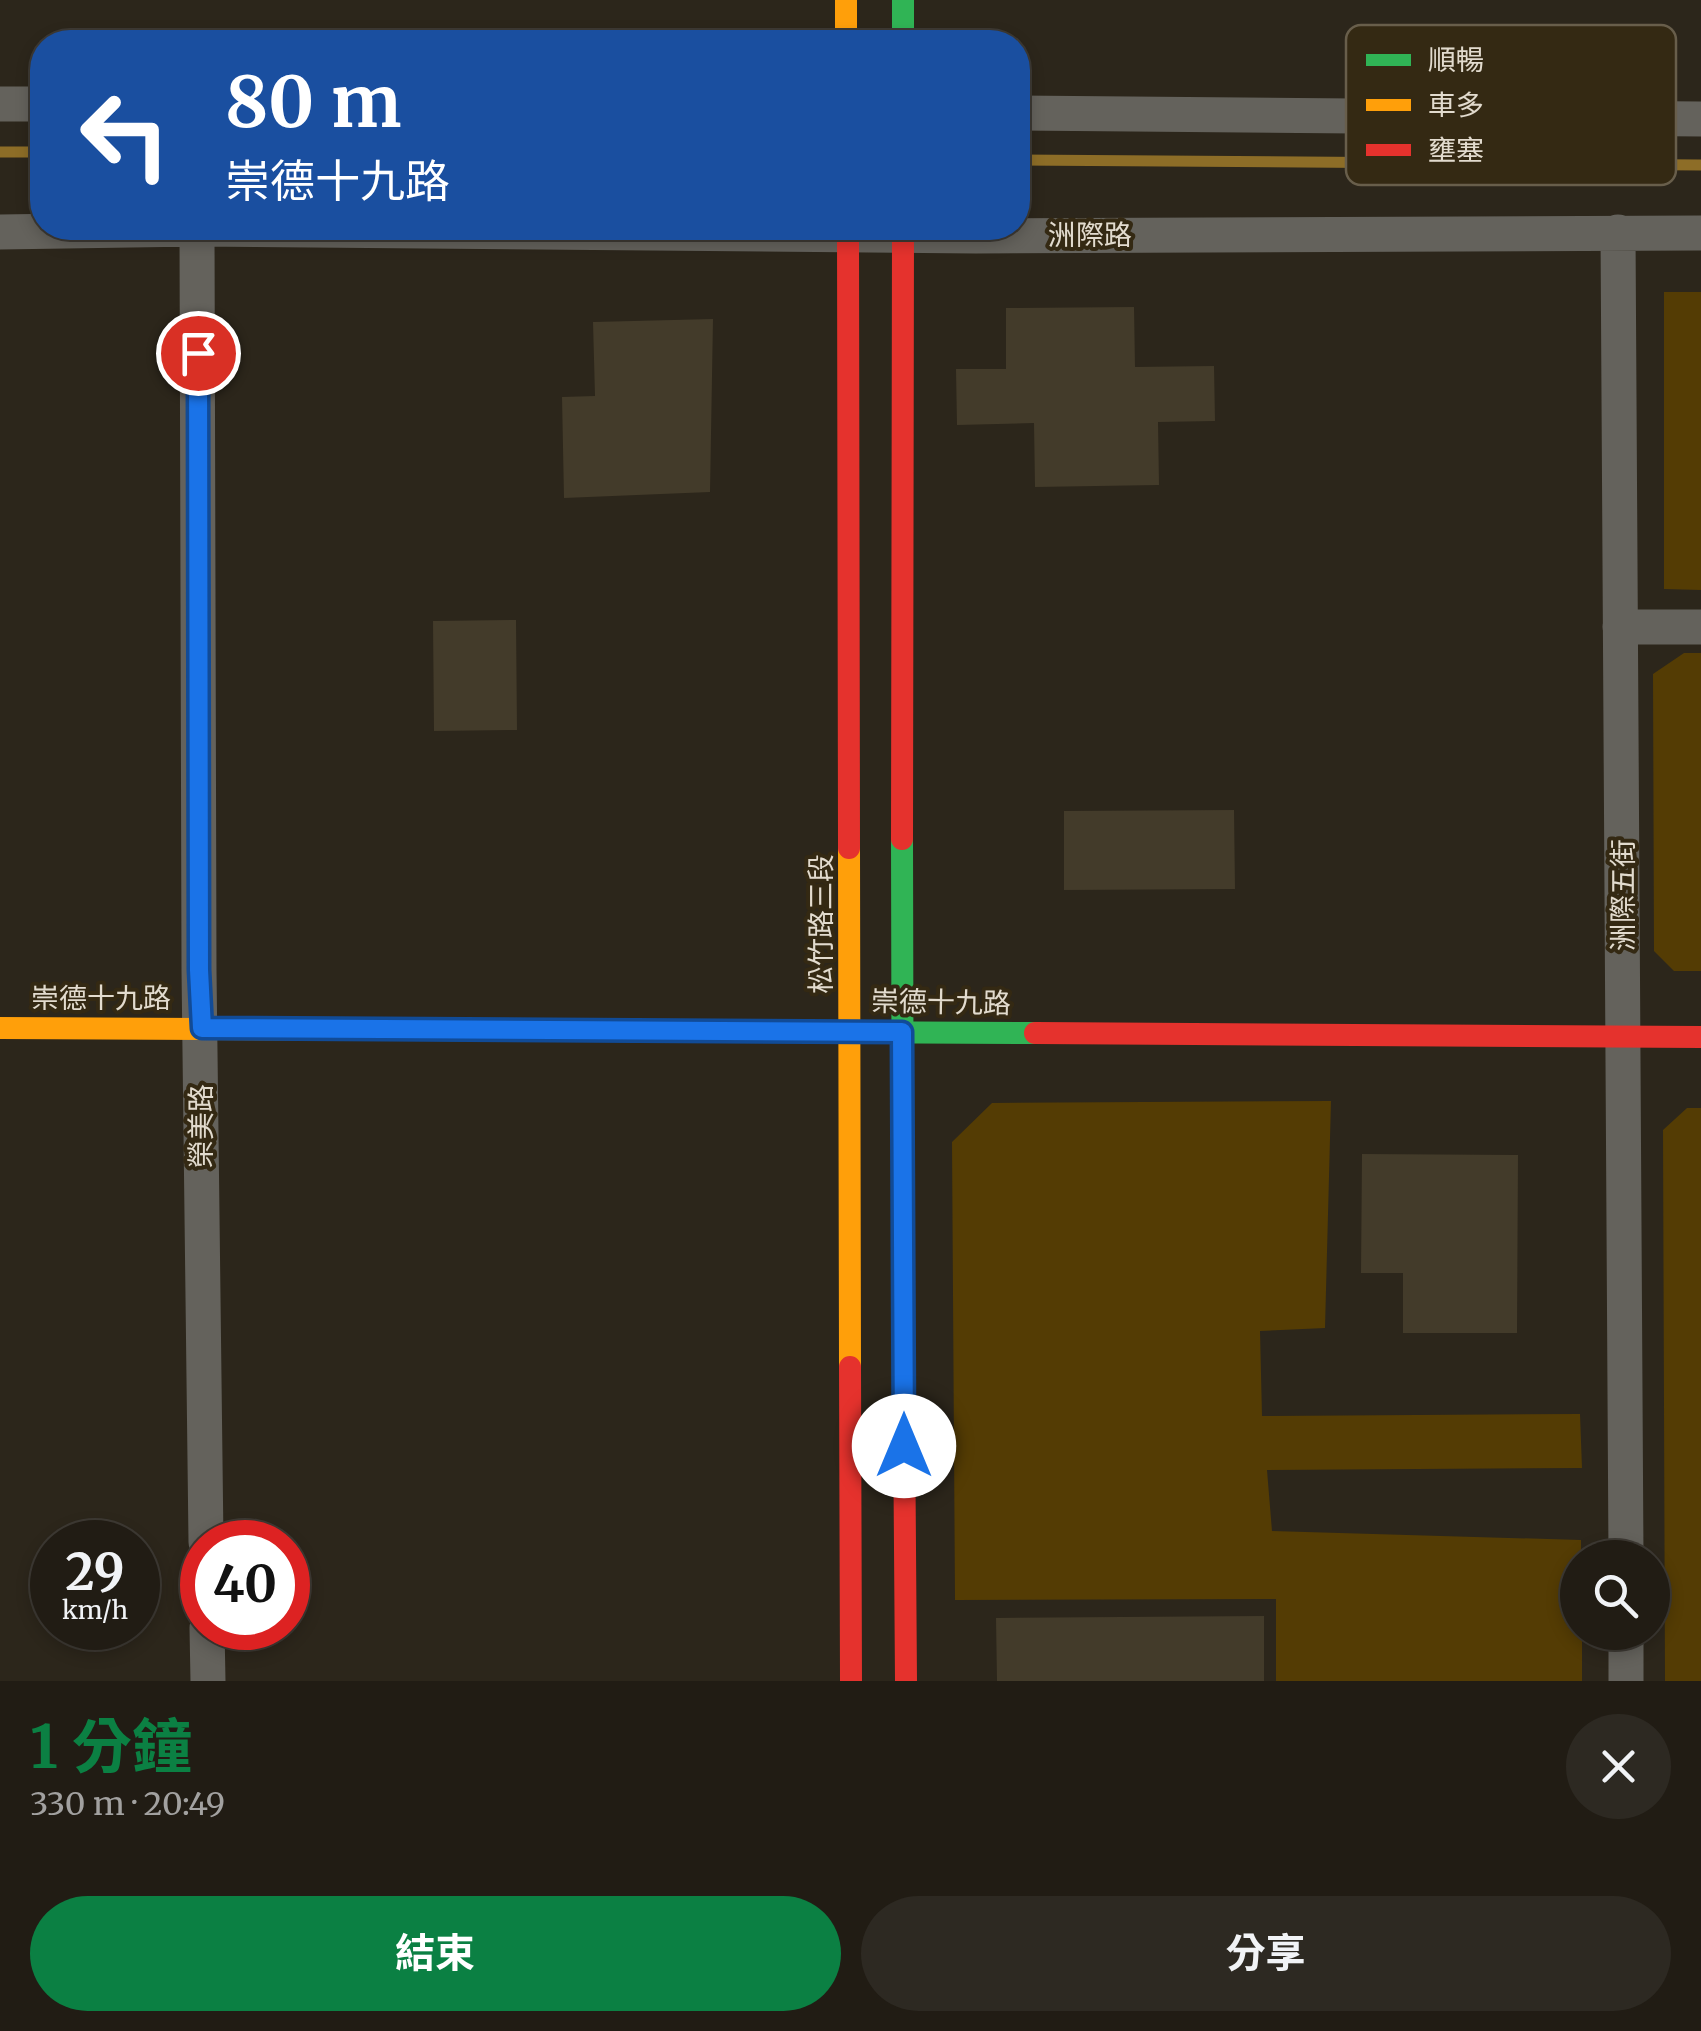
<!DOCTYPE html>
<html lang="zh-TW">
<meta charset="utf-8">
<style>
:root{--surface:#211c14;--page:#2d2922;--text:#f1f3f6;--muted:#a2a1a0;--line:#3e3a34;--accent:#0b8043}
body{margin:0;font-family:Merriweather,"Noto Sans TC",serif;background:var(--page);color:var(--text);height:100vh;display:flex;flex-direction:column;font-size:38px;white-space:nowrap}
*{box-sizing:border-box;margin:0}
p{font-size:32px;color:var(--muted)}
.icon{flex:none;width:55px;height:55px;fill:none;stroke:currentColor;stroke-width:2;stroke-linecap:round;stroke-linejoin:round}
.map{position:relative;height:1681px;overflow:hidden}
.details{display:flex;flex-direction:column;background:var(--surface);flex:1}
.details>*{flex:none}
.hud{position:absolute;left:30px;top:30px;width:1000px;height:210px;border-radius:40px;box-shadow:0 5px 15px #0003,0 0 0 2px var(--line);background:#1a4fa0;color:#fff;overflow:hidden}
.controls{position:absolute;left:1560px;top:1540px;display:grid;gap:20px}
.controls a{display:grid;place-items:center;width:110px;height:110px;border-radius:50%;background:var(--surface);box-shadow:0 5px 15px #0003,0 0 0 2px var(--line);font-size:50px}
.speed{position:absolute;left:30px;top:1520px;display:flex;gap:20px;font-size:50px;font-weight:700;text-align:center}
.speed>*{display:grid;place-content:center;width:130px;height:130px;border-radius:50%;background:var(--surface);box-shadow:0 5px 15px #0003,0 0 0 2px var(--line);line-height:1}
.speed small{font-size:25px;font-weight:400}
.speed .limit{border:15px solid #d22;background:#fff;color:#111}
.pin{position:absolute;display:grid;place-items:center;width:85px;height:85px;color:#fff;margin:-42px;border:5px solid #fff;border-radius:50%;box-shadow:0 2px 10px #0007}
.me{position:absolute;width:110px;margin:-55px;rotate:0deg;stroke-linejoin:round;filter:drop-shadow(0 0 8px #0008)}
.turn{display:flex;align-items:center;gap:35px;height:210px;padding:0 30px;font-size:45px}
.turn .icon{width:130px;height:130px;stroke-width:2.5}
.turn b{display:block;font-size:70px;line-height:85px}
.round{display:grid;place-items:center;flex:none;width:105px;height:105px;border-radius:52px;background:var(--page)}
.summary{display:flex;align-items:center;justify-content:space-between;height:170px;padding:0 30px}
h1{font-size:60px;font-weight:700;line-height:75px;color:var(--accent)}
.cta{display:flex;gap:20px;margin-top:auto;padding:20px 30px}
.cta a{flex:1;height:115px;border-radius:60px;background:var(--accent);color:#fff;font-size:40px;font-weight:700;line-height:115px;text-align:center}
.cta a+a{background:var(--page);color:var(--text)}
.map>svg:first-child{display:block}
.green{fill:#543c04}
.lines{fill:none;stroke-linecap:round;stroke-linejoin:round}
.stream{stroke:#8d6d27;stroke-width:11}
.building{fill:#433b2a}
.street{stroke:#64625c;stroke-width:35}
.fast{stroke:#30b455;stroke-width:22}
.slow{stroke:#ff9f0a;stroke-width:22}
.jam{stroke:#e5322d;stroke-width:22}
.route-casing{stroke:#114b97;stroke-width:25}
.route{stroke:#1a73e8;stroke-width:18}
.labels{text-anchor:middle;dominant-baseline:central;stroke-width:8;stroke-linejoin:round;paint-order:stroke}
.street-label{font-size:28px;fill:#e2dbce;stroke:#342913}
.key{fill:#342913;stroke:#685e4b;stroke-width:2.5}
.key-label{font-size:28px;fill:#e2dbce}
</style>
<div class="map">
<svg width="1701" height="1681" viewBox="0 0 1701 1681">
<rect width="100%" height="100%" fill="#2c261b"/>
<path class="green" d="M1664,292H1701V590L1664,589Z
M1684,653H1701V971H1674L1654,951L1653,674Z
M1331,1101L1325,1328L1260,1331L1262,1416L1580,1414L1582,1468L1267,1470L1272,1531L1581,1540V1557L1578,1558V1632L1582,1633V1681H1276V1599L955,1600L952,1142L992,1103Z
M1687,1108H1701V1681H1665L1663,1130Z"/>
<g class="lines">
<path class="stream" d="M0,152H42
M1018,160L1701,165"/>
</g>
<path class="building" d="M1134,307L1135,367L1214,366L1215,421L1158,422L1159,485L1035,487L1034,423L957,425L956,369H1006V308Z
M713,319L710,492L564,498L562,397L595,396L593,322Z
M516,620L517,730L434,731L433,621Z
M1234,810L1235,889L1064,890V811Z
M1362,1154L1518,1155L1517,1333H1403V1273H1361Z
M1264,1616V1681H997L996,1618Z"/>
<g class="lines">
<path class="street" d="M0,104H42
M1018,113L1701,119
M197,229L199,970L206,1542
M0,232L197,229L976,236L1701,233
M1618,232L1626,1558
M1620,627H1701
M207,1628L208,1681
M1626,1632V1681"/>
<path class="fast" d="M903,0V42
M902,839L903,1281
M432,1030L1035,1033"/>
<path class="slow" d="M846,0V42
M849,848L850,1367
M0,1028L432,1030"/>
<path class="jam" d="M848,228L849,848
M902,839L903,228
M1035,1033L1701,1037
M903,1281L906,1681
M850,1367L851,1681"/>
</g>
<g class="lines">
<defs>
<path id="route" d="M198,353L199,970L202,1028L902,1032L904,1446"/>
</defs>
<use href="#route" class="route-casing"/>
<use href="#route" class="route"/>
</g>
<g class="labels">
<g class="street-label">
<text x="1090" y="235">洲際路</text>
<text transform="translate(1623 895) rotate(-90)">洲際五街</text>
<text transform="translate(821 924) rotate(-90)">松竹路三段</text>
<text x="101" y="998">崇德十九路</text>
<text transform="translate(941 1002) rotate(1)">崇德十九路</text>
<text transform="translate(201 1126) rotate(-90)">榮美路</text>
</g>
</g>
<rect x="1346" y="25" width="330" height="160" rx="15" class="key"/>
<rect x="1366" y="54" width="45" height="12" fill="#30b455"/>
<rect x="1366" y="99" width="45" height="12" fill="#ff9f0a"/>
<rect x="1366" y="144" width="45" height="12" fill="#e5322d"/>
<g class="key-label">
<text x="1428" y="70">順暢</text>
<text x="1428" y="115">車多</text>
<text x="1428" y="160">壅塞</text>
</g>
</svg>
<div class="controls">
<a><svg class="icon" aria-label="search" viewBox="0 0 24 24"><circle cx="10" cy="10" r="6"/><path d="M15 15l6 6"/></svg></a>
</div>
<div class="speed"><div>29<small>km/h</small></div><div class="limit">40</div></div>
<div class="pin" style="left:198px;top:353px;background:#d93025"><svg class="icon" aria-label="arrive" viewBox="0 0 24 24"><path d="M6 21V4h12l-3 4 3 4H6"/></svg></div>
<svg class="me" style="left:904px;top:1446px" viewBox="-20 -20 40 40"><circle r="19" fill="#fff"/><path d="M0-13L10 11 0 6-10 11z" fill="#1a73e8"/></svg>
<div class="hud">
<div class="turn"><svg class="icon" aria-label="left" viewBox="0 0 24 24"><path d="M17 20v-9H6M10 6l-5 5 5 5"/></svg><div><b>80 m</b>崇德十九路</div></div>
</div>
</div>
<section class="details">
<div class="summary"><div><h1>1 分鐘</h1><p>330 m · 20:49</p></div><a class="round"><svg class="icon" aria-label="close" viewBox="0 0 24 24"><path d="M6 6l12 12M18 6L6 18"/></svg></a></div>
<div class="cta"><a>結束</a><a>分享</a></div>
</section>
